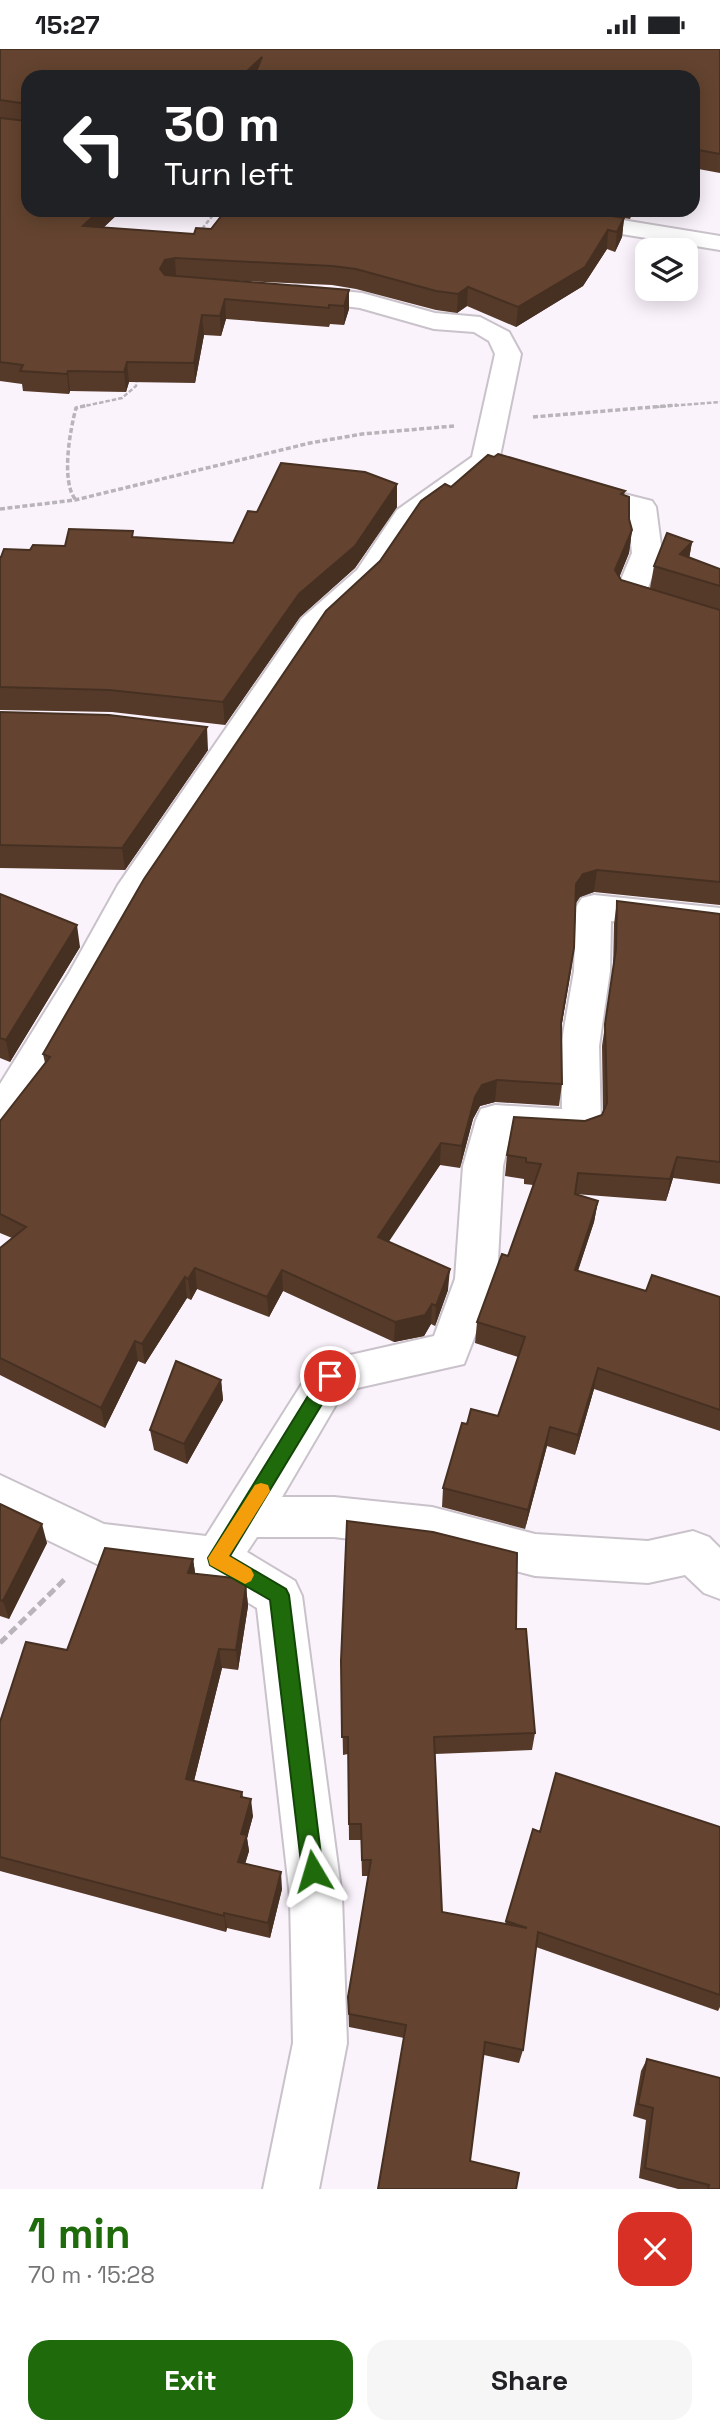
<!DOCTYPE html>
<meta charset="utf-8">
<style>
:root{--surface:#fff;--page:#f6f6f6;--text:#202124;--muted:#757577;--accent:#1f6b0c}
body{margin:0;font-family:"Space Grotesk",sans-serif;background:var(--page);color:var(--text);height:100vh;display:flex;flex-direction:column;font-size:26px;white-space:nowrap}
*{box-sizing:border-box;margin:0}
p{font-size:23px;color:var(--muted)}
.icon{flex:none;width:38px;height:38px;fill:none;stroke:currentColor;stroke-width:2;stroke-linecap:round;stroke-linejoin:round}
.map{position:relative;height:2140px;overflow:hidden}
.side{display:flex;flex-direction:column;background:var(--surface);flex:1}
.side>*{flex:none}
.banner{position:absolute;left:21px;top:21px;width:679px;height:147px;border-radius:21px;box-shadow:0 4px 18px #0003;background:#202124;color:#fff;overflow:hidden}
.controls{position:absolute;left:635px;top:189px;display:grid;gap:14px}
.controls a{display:grid;place-items:center;width:63px;height:63px;border-radius:14px;background:var(--surface);box-shadow:0 4px 18px #0003;font-size:35px}
.pin{position:absolute;display:grid;place-items:center;width:60px;height:60px;color:#fff;margin:-30px;border:4px solid #fff;border-radius:50%;box-shadow:0 2px 7px #0007}
.me{position:absolute;width:77px;margin:-38px;rotate:353deg;stroke-linejoin:round;filter:drop-shadow(0 0 5px #0008)}
.turn{display:flex;align-items:center;gap:24px;height:147px;padding:0 28px;font-size:32px}
.turn .icon{width:91px;height:91px;stroke-width:2.5}
.turn b{display:block;font-size:49px;line-height:60px}
.round{display:grid;place-items:center;flex:none;width:74px;height:74px;border-radius:21px;background:var(--page)}
.overview{display:flex;align-items:center;justify-content:space-between;height:119px;padding:0 28px}
h1{font-size:42px;font-weight:700;line-height:52px;color:var(--accent)}
.action{display:flex;gap:14px;margin-top:auto;padding:14px 28px}
.action a{flex:1;height:80px;border-radius:21px;background:var(--accent);color:#fff;font-size:28px;font-weight:700;line-height:80px;text-align:center}
.action a+a{background:var(--page);color:var(--text)}
.status{display:flex;justify-content:space-between;align-items:center;height:49px;padding:0 35px;background:var(--surface);direction:ltr}
.status svg{height:19px;fill:currentColor}
.map>svg:first-child{display:block}
.lines{fill:none;stroke-linecap:round;stroke-linejoin:round}
.minor-casing{stroke:#c9c2ca;stroke-width:4}
.path-far2{stroke:#b9b3ba;stroke-width:2.5;stroke-dasharray:4.5 2;stroke-linecap:butt}
.path-far1{stroke:#b9b3ba;stroke-width:3.5;stroke-dasharray:5 2.5;stroke-linecap:butt}
.path{stroke:#b9b3ba;stroke-width:5;stroke-dasharray:9 4.5;stroke-linecap:butt}
.minor{fill:#fff;fill-rule:evenodd}
.wall{fill:#563a29}
.shaded-wall{fill:#463022}
.building{fill:#644430;stroke:#463022;stroke-width:2}
.route{fill:#1f6b0c;stroke:#144608;stroke-width:2}
.slow{fill:#f59e0b}
</style>
<div class="status"><b>15:27</b><svg viewBox="0 0 49 12"><path d="M0 12V9h3v3zM5 12V6h3v6zM10 12V3h3v9zM15 12V0h3v12zM26 1h20v11H26zM47 4h2v5h-2z"/></svg></div>
<div class="map">
<svg width="720" height="2140" viewBox="0 0 720 2140">
<rect width="100%" height="100%" fill="#fbf3fc"/>
<g class="lines">
<defs>
<path id="minor" d="M505,161H561L720,187V201L517,168L509,166Z
M296,237L362,244L435,264L480,268L509,283L521,305L499,412L495,418L418,473L378,533L324,583L144,851L95,941L14,1079L0,1083V1035L69,924L118,836L302,569L357,521L397,461L472,408L495,305L489,292L474,283L434,280L360,259L287,250L283,245L287,240Z
M577,433L652,452L656,458L662,504L647,541L720,564V583L619,551L615,545L632,504L628,463L567,447L563,441L567,435Z
M594,846L720,859V885L611,872L610,922L599,997L601,1076L596,1087L582,1091L510,1087L503,1117L497,1230L464,1315L344,1342L282,1448H334L432,1458L535,1485L648,1492L693,1482L709,1488L720,1499V1550L704,1544L685,1526L648,1534L535,1527L432,1500L334,1488H257L247,1503L295,1532L302,1547L342,1848L347,1994L319,2140H263L293,1994L290,1848L257,1559L209,1529L99,1516L0,1468V1426L104,1475L206,1487L315,1314L434,1287L455,1230L463,1117L476,1071L481,1060L495,1056L562,1060L561,997L574,922L576,858L582,849Z"/>
</defs>
<use href="#minor" class="minor-casing"/>
<path class="path-far2" d="M198,185L217,161
M80,358L122,349L136,337L137,327
M655,358L720,353"/>
<path class="path-far1" d="M533,368L677,356
M75,450C61,431 70,381 76,359L88,356
M0,460L75,451L310,394L362,385L454,377"/>
<path class="path" d="M0,1594L67,1528"/>
<use href="#minor" class="minor"/>
</g>
<path class="wall" d="M0,0H720V124L693,119V28H28V161H122L103,179L194,185L211,180L624,169L622,188L615,203L607,200L583,237L516,278L467,257L457,264L436,261L356,240L332,236L223,231L349,241V260L344,276L330,275L329,278L226,270L221,287L204,286L195,334L129,333L126,343L70,342L69,345L23,342L22,335L0,332Z
M577,161H634L630,170Z
M397,435V458L355,519L300,568L225,676L112,663L0,661V508L30,501L133,488L233,494L257,463Z
M451,438L625,442L624,446L632,481L629,504L619,528L621,531L650,539L654,517L692,493L689,509L720,520V856L594,843L580,848L576,854L574,899L561,980L562,1035L559,1057L495,1053L480,1057L473,1070L460,1119L440,1116L388,1192L448,1241L435,1277L431,1275L424,1287L394,1293L283,1242L269,1268L197,1240L191,1251L187,1249L145,1315L138,1312L105,1379L0,1326V1199L12,1189L0,1184V1072L45,1014L43,1005L380,512Z
M0,663L208,701L125,821L0,819Z
M0,845L80,898L10,1013L0,1009Z
M617,852L720,865V1135L673,1129L666,1152L575,1145L598,1152L594,1173L578,1222L646,1242L720,1248V1382L594,1340L575,1406L547,1397L525,1480L442,1458L443,1439L467,1375L498,1367L518,1308L475,1294L477,1273L508,1207L533,1136L524,1135V1130L505,1127L507,1106L585,1072L602,1066L603,1063L602,997L613,922L614,875Z
M221,1331L223,1351L187,1415L154,1401L150,1381Z
M0,1455L47,1494L9,1570L0,1567Z
M193,1510L195,1524L246,1537L248,1557L238,1621L222,1619L194,1732L242,1743L243,1748L253,1767L247,1789L249,1802L245,1814L282,1840L270,1889L227,1879L226,1883L0,1822V1673L67,1601Z
M516,1580L535,1684L532,1701L435,1705L442,1863L505,1875L533,1780L540,1783L720,1778V1958L718,1962L536,1898L523,2001L519,2014L484,2006L378,2140L404,1989L349,1978L348,1948L368,1827H362L361,1791H349L348,1705L343,1706L341,1612Z
M647,2010L720,2140H678L639,2129L646,2071L633,2067L641,2022Z"/>
<path class="shaded-wall" d="M262,8L260,28H241Z
M100,161H122L85,196L83,177Z
M624,169L622,188L615,203L617,183Z
M608,181L607,200L583,237L516,278L518,258Z
M175,209L176,228L166,230L160,220L165,211Z
M468,238L467,257L457,264L458,245Z
M349,241V260L344,276V257Z
M225,250L226,270L221,287L220,267Z
M202,266L204,286L195,334L194,314Z
M127,313L129,333L126,343L124,323Z
M68,322L70,342L69,345L67,325Z
M397,435V458L355,519L300,568L225,676L223,653L299,545Z
M632,481L629,504L613,544L615,521Z
M692,493L688,516L680,505Z
M207,678L208,701L125,821L122,799Z
M597,821L594,843L580,848L573,858L576,835L583,825Z
M77,876L80,898L10,1013L6,991Z
M574,899L571,922L558,997L561,974Z
M497,1031L495,1053L480,1057L473,1070L460,1119L462,1097L475,1048L482,1036Z
M441,1094L440,1116L378,1209V1188Z
M677,1108L673,1129L666,1152L670,1130Z
M598,1152L594,1173L571,1242L575,1221Z
M195,1219L197,1240L191,1251L188,1230Z
M450,1220L448,1241L435,1277L436,1257Z
M282,1221L283,1242L269,1268L267,1248Z
M185,1228L187,1249L145,1315L142,1295Z
M432,1255L431,1275L424,1287L394,1293L395,1273Z
M135,1292L138,1312L105,1379L101,1359Z
M598,1319L594,1340L575,1406L578,1386Z
M221,1331L223,1351L187,1415L184,1395Z
M550,1378L547,1397L525,1480L528,1461Z
M42,1475L47,1494L9,1570L3,1552Z
M193,1510L196,1530L188,1524Z
M246,1537L248,1557L238,1621L236,1601Z
M219,1600L222,1619L190,1748L186,1730Z
M251,1750L253,1767L247,1789L249,1802L241,1829L238,1813L241,1785Z
M281,1823L282,1840L270,1889L268,1874Z
M224,1864L227,1879L226,1883L224,1867Z"/>
<path class="building" d="M0,0H720V105L693,100V28H254L262,8L241,28H28V161H100L83,177L194,185L196,179L211,180L226,161H576L624,169L617,183L608,181L585,218L518,258L468,238L458,245L436,242L356,220L332,217L175,209L165,211L160,220L165,226L349,241L344,257L329,256V259L225,250L220,267L202,266L194,314L127,313L124,323L68,322L67,325L20,322L23,316L0,313V69L27,72L28,55L0,51Z
M498,405L625,442L621,445L629,448V470L632,481L615,521L621,531L720,561V833L597,821L583,825L576,835L574,899L561,974L562,1035L497,1031L482,1036L475,1048L462,1097L441,1094L378,1188L450,1220L436,1257L432,1255L425,1266L395,1273L282,1221L267,1248L195,1219L188,1230L185,1228L142,1295L135,1292L101,1359L0,1309V1199L26,1178L0,1165V1072L50,1008L43,1005L144,830L326,562L380,512L421,452L445,435L451,438L488,406L494,408Z
M281,414L365,423L397,435L355,497L299,545L223,653L109,641L0,638V508H1L4,500L30,501L33,496L65,497L69,480L133,482L132,488L233,494L248,462L257,463Z
M667,484L692,493L680,505L720,520V537L654,517Z
M0,663L109,666L207,678L122,799L0,796Z
M0,845L77,876L6,991L0,989Z
M617,852L720,865V1113L677,1108L670,1130L578,1124L575,1145L598,1152L575,1221L646,1242L652,1226L720,1248V1361L598,1319L578,1386L550,1378L528,1461L443,1439L462,1374L467,1375L471,1360L498,1367L525,1288L477,1273L502,1205L508,1207L541,1115L526,1113V1109L507,1106L514,1068L585,1072L602,1066L607,1054L605,975L616,900Z
M176,1312L221,1331L184,1395L150,1381Z
M0,1455L42,1475L3,1552L0,1551Z
M347,1472L433,1483L517,1504L516,1580H526L535,1684L434,1688L442,1863L527,1879L506,1872L533,1780L540,1783L556,1724L720,1778V1946L538,1883L523,2001L485,1993L470,2112L519,2124L516,2140H378L406,1976L349,1965L348,1948L371,1811H362L361,1775H349L348,1688H342L341,1612Z
M105,1499L193,1510L188,1524L234,1529L246,1537L236,1601L219,1600L186,1730L242,1743L241,1748L251,1750L241,1785L247,1786L238,1813L281,1823L268,1874L224,1864V1867L0,1808V1673L26,1593L67,1601Z
M647,2010L720,2029V2140H708L709,2136L645,2119L653,2059L638,2055Z"/>
<path class="route" d="M330,1319L336,1321L339,1327L336,1332L230,1507L286,1540L289,1546L323,1822L320,1829L313,1832L305,1829L302,1822L270,1551L210,1516L208,1509L324,1321Z"/>
<path class="slow" d="M261,1434L268,1436L270,1442L229,1507L251,1520L254,1526L251,1532L245,1535L210,1516L208,1509L255,1436Z"/>
</svg>
<div class="controls">
<a><svg class="icon" aria-label="layers" viewBox="0 0 24 24"><path d="M12 4l9 5-9 5-9-5zM3 14l9 5 9-5"/></svg></a>
</div>
<div class="pin" style="left:330px;top:1327px;background:#d93025"><svg class="icon" aria-label="arrive" viewBox="0 0 24 24"><path d="M6 21V4h12l-3 4 3 4H6"/></svg></div>
<svg class="me" style="left:313px;top:1822px" viewBox="-20 -20 40 40"><path d="M0-17L14 15 0 8-14 15z" fill="#1f6b0c" stroke="#fff" stroke-width="4"/></svg>
<div class="banner">
<div class="turn"><svg class="icon" aria-label="left" viewBox="0 0 24 24"><path d="M17 20v-9H6M10 6l-5 5 5 5"/></svg><div><b>30 m</b>Turn left</div></div>
</div>
</div>
<section class="side">
<div class="overview"><div><h1>1 min</h1><p>70 m · 15:28</p></div><a class="round" style="background:#d93025;color:#fff"><svg class="icon" aria-label="close" viewBox="0 0 24 24"><path d="M6 6l12 12M18 6L6 18"/></svg></a></div>
<div class="action"><a>Exit</a><a>Share</a></div>
</section>
